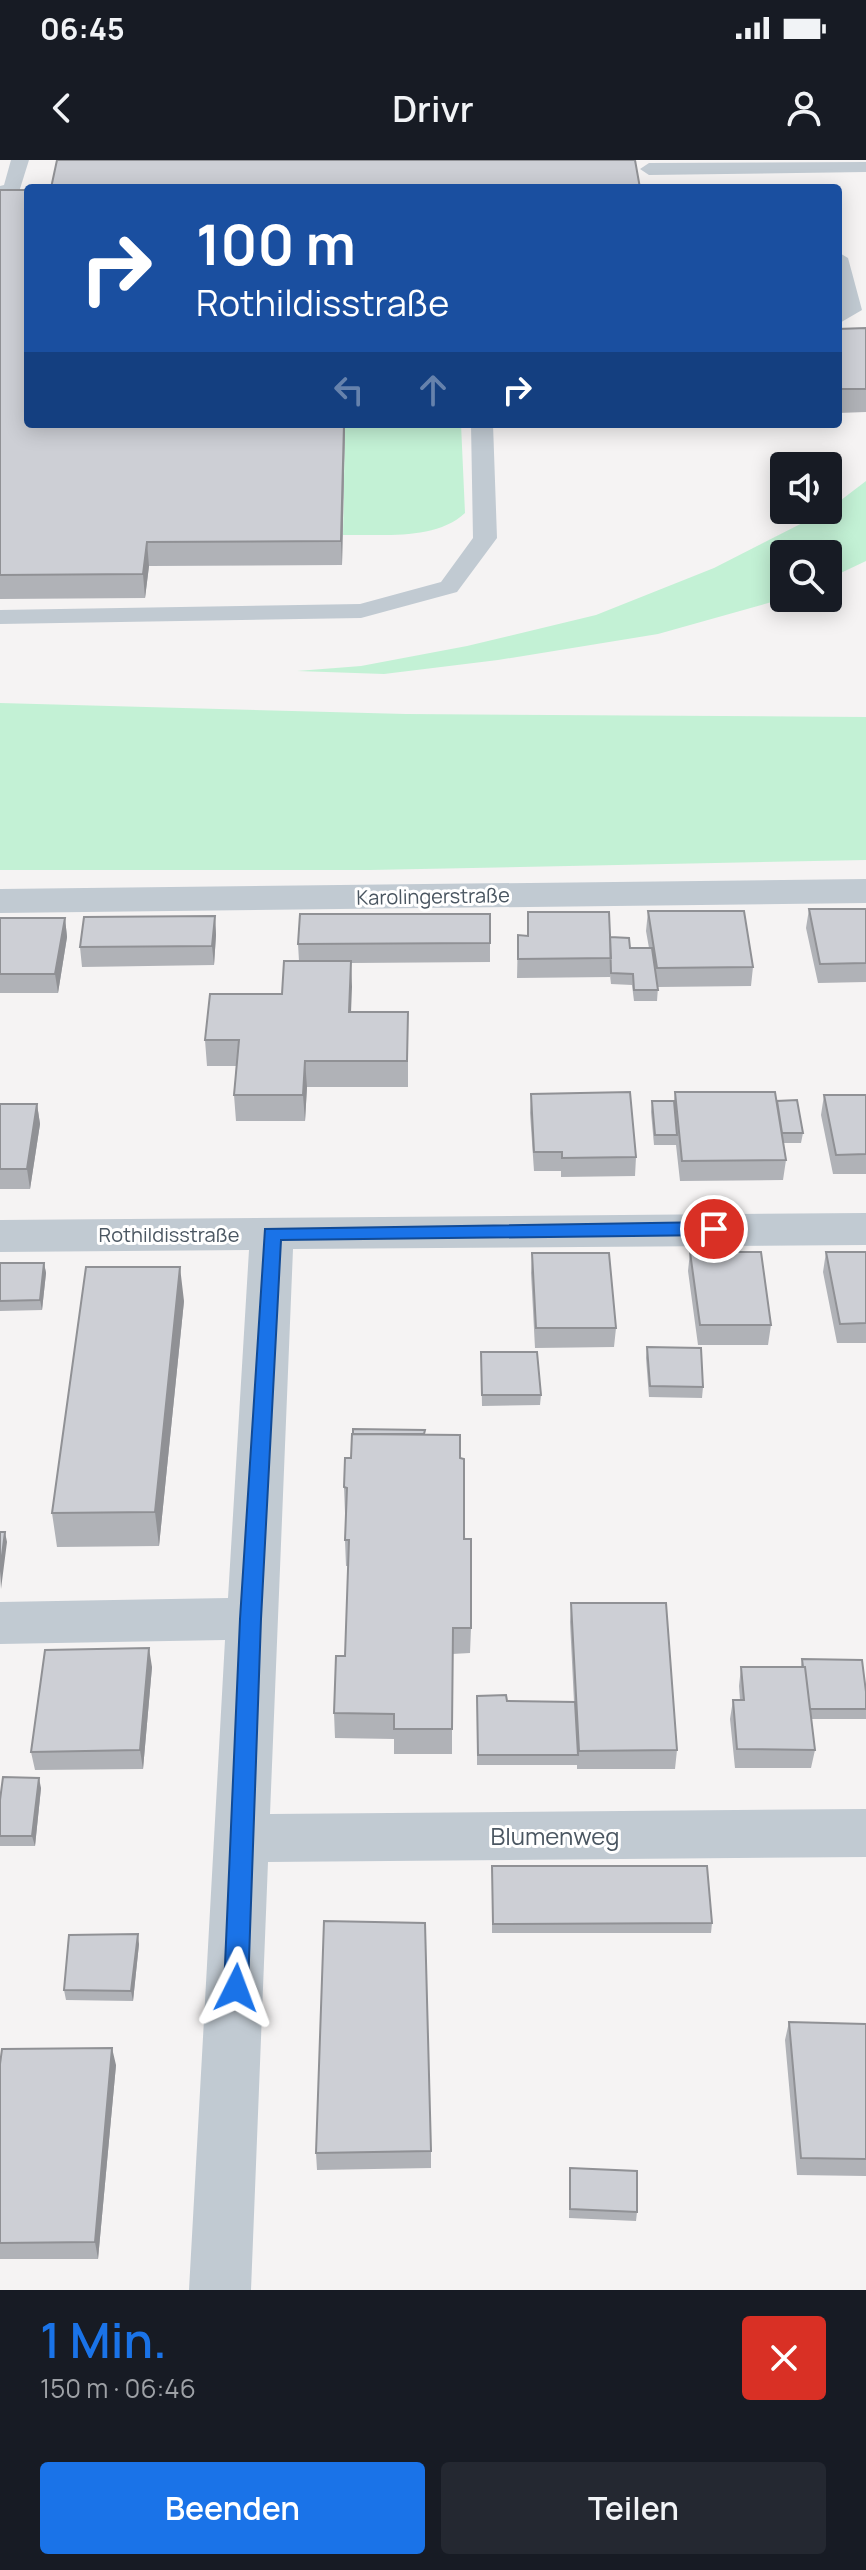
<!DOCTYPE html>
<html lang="de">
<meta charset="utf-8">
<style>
:root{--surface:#171b24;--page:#242831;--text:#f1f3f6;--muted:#9ea1a6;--accent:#1a73e8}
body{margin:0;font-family:Manrope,sans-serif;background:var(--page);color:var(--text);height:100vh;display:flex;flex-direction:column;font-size:30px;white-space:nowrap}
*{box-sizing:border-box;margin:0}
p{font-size:26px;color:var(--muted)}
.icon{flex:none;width:44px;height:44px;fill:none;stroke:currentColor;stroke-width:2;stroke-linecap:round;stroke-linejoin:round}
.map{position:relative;height:2130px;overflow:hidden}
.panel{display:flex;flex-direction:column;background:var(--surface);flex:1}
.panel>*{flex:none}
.top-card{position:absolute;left:24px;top:24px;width:818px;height:244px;border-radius:8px;box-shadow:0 4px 20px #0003;background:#1a4fa0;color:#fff;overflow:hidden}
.controls{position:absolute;left:770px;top:292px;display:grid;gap:16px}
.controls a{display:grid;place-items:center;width:72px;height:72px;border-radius:8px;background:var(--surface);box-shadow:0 4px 20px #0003;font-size:40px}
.pin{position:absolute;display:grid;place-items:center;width:68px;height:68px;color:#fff;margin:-34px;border:4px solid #fff;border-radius:50%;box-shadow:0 2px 8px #0007}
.me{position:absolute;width:88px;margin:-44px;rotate:3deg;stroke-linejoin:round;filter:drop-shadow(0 0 6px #0008)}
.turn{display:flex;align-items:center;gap:28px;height:168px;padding:0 40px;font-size:36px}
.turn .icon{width:104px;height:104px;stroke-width:2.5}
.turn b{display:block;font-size:56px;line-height:68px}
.lanes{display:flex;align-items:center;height:76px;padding:0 40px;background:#0003;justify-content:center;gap:40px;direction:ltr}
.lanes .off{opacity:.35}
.round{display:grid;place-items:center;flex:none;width:84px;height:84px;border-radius:8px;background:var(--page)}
.summary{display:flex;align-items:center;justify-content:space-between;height:136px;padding:0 40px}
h1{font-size:48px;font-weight:600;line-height:60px;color:var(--accent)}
.action{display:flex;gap:16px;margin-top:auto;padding:16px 40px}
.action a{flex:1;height:92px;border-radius:8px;background:var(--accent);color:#fff;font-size:32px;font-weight:600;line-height:92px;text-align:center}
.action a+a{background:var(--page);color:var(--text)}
.status{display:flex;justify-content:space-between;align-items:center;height:56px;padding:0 40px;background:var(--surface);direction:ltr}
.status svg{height:22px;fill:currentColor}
header{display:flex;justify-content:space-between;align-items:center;height:104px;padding:0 40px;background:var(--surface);font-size:36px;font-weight:600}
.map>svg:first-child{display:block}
.green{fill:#c3f1d5}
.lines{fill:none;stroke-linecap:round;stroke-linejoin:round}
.service{fill:#c1cad2;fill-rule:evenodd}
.minor{fill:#c1cad2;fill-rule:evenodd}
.wall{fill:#b0b2b7}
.shaded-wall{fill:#909195}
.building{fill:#cdcfd5;stroke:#909195;stroke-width:2}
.route{fill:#1a73e8;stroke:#114b97;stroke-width:2}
.labels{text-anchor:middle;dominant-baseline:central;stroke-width:6;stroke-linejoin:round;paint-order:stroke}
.street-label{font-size:20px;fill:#4a5661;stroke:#fff}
.near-street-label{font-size:24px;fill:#4a5661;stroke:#fff}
</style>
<div class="status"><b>06:45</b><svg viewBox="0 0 49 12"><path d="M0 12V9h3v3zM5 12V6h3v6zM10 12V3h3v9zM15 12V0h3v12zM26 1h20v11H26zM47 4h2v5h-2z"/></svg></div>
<header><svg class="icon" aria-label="back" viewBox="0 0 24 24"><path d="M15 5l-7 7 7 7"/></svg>Drivr<svg class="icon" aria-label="person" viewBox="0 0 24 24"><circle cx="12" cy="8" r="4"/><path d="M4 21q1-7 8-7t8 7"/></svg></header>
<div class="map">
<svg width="866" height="2130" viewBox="0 0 866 2130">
<rect width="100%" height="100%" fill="#f5f3f3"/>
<path class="green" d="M345,264H461L465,353C435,381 381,374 343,375Z
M866,321V401L828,419V394H784L786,438L658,474L498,500L384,514L297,511L361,506L467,486L596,455L714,408L828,350Z
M0,543L406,554L866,557V700L370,710H0Z"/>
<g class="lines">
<path class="service" d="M11,0H29L19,32L0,38V26L4,25Z
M866,2V12L649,15L640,9L649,3Z
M838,92L848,98L862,150L838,164V150L841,148L838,135Z
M471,264H493L497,378L457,432L361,458L0,464V450L360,444L441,422L473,378Z"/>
<path class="minor" d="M866,719V743L0,753V729Z
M866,1053V1085L293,1089L270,1654L866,1649V1697L268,1702L251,2130H189L225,1480L0,1484V1442L228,1438L249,1090L0,1092V1060Z"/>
</g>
<path class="wall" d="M0,30L345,264L342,405L149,406L145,438L0,439Z
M866,168V252L838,253V169Z
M809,749H866V822L818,823L806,768Z
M648,751L753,807L751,826L658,827L657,841H634L632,825L611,824L610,815V817L517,818L518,775L527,776L528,752L610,777L630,788H649L646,771Z
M215,756L216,775L214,805L82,807L80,787Z
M0,758H65L67,777L58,833H0Z
M490,783V802L351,803V852H408V927H307L305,961H236L234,935L236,906H207L205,880L282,834L299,801L298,784Z
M675,932L777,941L803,973L801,983H783L786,1000L783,1020L680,1021L676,985H654L651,952L652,941H674Z
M531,934L636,997L635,1016L561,1017V1011H534L530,953Z
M824,935H866V1014H833L821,955Z
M0,944H37L40,964L30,1029H0Z
M690,1092L771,1165L768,1185H698L688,1111Z
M826,1092H866V1183H837L823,1112Z
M532,1093L616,1168L614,1187L535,1188L531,1113Z
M0,1103H44L46,1113L42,1150L0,1151Z
M184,1141L159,1386L57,1387L52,1353Z
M647,1187L703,1227L702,1238L649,1237L646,1198Z
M481,1192L541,1235L540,1245L482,1246Z
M425,1274L460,1298L471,1468L470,1493L452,1494V1594H394V1579L335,1578L334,1553L345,1496L348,1406H346L345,1380L346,1353H345L344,1327L351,1298Z
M571,1443L677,1590L675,1609H577V1605H477V1536L507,1541L574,1542L570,1462Z
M802,1499L866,1532V1559H811L815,1590L811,1608H735L730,1559L733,1540H740L739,1526L741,1507H801Z
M152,1507L143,1609L35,1610L31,1592Z
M41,1628L35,1686H0V1640Z
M492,1706L712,1763L711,1773H492Z
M139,1784L133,1841L66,1840L64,1830Z
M789,1862L866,1864V2016L797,2015L785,1880Z
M0,1904L116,1905L98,2099H0Z
M431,1991V2008L317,2010L316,1993Z
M570,2008L637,2052L636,2061L569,2058Z"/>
<path class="shaded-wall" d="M344,264H345L342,405L341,381Z
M147,382L149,406L145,438L143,414Z
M215,756L216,775L214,805L212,786Z
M65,758L67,777L58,833L55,814Z
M351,801L352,827L350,878L349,852Z
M305,901L307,927L305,961L303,935Z
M37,944L40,964L30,1029L27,1009Z
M44,1103L46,1113L42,1150L40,1140Z
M180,1107L184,1141L159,1386L155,1352Z
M5,1372L7,1382L1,1429L0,1411Z
M149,1488L152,1507L143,1609L140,1590Z
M39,1618L41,1628L35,1686L32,1676Z
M138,1774L139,1784L133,1841L131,1831Z
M112,1888L116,1905L98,2099L95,2082Z"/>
<path class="building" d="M57,0H635L640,28H51Z
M0,30H28V264H344L341,381L147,382L143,414L0,415Z
M866,168V229H838V169Z
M809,749H866V803L820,804Z
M648,751H744L753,807L657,808Z
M528,752H609L611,798L518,799V775L528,776Z
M300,754H490V783L298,784Z
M215,756L212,786L80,787L84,757Z
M0,758H65L55,814H0Z
M610,777L629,778L630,788H652L658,830H634L633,814L611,813Z
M284,801H351L349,852H408L407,901H305L303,935H234L239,880H205L210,834H282Z
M630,932L636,997L562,998V992H534L531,934Z
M675,932H775L786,1000L682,1001Z
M824,935H866V994L836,995Z
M797,940L803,973H782L777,941Z
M652,941H674L677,975H655Z
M0,944H37L27,1009H0Z
M690,1092H761L771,1165H700Z
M826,1092H866V1163L840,1164Z
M532,1093H609L616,1168H536Z
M0,1103H44L40,1140L0,1141Z
M86,1107H180L155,1352L52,1353Z
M647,1187L701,1188L703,1227L650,1226Z
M481,1192H537L541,1235H482Z
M353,1269L425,1270L424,1274H353Z
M352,1274L460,1275V1298L464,1299V1379H471V1468H453L452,1569H394V1554L334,1553L336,1496H345L349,1380H345L347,1328L344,1327L345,1298H351Z
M0,1372H5L0,1411Z
M571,1443H666L677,1590L579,1591Z
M149,1488L140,1590L31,1592L45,1490Z
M802,1499L862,1500L866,1532V1549H810L805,1507H803Z
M741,1507H805L815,1590L737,1589L733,1540H744Z
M506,1535L507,1541L575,1542L578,1595H478L477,1536Z
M3,1617L39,1618L32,1676H0V1640Z
M492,1706H707L712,1763L493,1764Z
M324,1761L425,1763L431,1991L316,1993Z
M138,1774L131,1831L64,1830L69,1775Z
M789,1862L866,1864V1999L801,1998Z
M112,1888L95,2082L0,2083V1904L2,1889Z
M570,2008L637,2011V2052L570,2049Z"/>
<path class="route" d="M714,1062L723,1069L714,1075L281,1080L261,1459L248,1828L244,1836L236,1839L227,1836L224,1828L240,1459L265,1069Z"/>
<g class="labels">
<g class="street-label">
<text transform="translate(433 736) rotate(-1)">Karolingerstraße</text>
<text x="169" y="1074">Rothildisstraße</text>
</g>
<g class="near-street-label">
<text x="555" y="1675">Blumenweg</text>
</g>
</g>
</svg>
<div class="controls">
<a><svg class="icon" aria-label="sound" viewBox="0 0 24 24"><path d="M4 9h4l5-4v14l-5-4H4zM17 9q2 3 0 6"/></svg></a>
<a><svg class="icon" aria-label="search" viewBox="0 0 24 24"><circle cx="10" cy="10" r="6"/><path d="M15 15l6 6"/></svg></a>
</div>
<div class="pin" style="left:714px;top:1069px;background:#d93025"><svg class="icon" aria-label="arrive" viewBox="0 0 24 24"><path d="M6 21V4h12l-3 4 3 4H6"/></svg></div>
<svg class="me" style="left:236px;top:1828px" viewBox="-20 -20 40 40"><path d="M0-17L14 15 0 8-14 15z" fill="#1a73e8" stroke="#fff" stroke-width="4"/></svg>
<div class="top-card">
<div class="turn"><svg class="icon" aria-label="right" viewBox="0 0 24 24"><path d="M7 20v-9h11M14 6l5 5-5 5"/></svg><div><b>100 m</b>Rothildisstraße</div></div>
<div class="lanes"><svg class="icon off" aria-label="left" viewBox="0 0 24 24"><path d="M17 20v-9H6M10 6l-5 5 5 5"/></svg><svg class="icon off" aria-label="ahead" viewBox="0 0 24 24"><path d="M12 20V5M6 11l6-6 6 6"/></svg><svg class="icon" aria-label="right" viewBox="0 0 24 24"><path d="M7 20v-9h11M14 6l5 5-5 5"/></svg></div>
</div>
</div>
<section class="panel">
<div class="summary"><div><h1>1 Min.</h1><p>150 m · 06:46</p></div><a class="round" style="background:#d93025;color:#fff"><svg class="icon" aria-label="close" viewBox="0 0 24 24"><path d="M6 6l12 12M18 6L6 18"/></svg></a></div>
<div class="action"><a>Beenden</a><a>Teilen</a></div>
</section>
